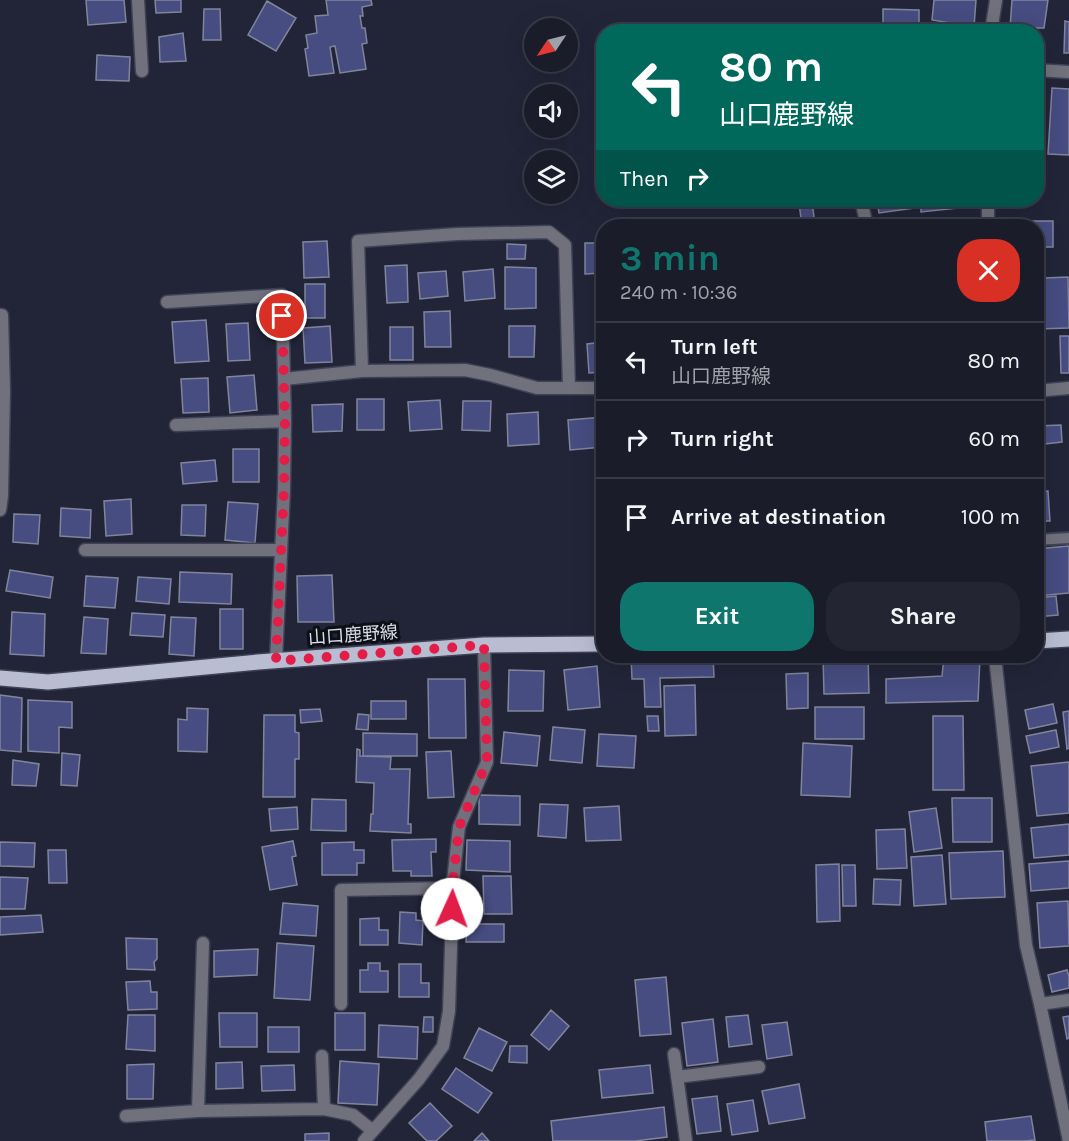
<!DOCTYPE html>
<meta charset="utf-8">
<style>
:root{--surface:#1a1c2a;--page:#232532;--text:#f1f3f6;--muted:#9fa1a8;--line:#383a47;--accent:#0f766e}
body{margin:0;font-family:Karla,"Noto Sans JP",sans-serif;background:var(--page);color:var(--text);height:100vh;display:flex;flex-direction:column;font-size:22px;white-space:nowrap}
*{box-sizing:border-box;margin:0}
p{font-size:20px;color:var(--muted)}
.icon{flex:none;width:33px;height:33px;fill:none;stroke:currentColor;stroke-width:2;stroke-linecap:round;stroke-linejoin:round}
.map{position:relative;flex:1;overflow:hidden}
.details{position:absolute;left:596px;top:219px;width:448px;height:444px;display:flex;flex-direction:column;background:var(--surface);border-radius:24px;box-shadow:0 6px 24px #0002,0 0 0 2px var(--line)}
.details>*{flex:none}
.guide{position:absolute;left:596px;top:24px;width:448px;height:183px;border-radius:24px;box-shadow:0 6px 24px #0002,0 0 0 2px var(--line);background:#00695c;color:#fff;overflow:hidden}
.needle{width:39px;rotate:235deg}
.buttons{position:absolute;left:524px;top:18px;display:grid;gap:12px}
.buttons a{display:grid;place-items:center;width:54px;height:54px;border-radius:50%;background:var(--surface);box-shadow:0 6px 24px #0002,0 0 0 2px var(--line);font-size:30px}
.pin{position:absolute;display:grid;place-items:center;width:51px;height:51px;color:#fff;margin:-26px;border:3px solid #fff;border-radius:50%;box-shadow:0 2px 6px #0007}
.me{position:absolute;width:66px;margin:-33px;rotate:2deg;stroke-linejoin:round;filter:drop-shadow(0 0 4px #0008)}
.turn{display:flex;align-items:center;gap:21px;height:126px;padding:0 24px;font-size:27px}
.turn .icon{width:78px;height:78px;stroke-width:2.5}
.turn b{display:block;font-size:42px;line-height:51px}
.then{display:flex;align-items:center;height:57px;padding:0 24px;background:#0003;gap:12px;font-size:22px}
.round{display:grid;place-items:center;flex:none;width:63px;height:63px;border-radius:24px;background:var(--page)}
.summary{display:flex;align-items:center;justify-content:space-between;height:102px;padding:0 24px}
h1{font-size:36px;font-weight:700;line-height:45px;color:var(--accent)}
.action{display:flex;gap:12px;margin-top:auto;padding:12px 24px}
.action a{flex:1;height:69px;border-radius:24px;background:var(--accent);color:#fff;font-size:24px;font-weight:700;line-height:69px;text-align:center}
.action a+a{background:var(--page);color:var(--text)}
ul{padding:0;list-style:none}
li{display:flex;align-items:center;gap:18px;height:78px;padding:0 24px;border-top:2px solid var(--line)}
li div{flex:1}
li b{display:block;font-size:22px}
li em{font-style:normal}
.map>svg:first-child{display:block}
.building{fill:#474c81;stroke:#81859c;stroke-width:1.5}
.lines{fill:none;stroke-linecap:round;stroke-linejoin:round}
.lane-casing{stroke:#3f4254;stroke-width:14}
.street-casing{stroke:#3f4254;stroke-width:15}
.primary-casing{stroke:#3f4254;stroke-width:18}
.lane{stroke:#70717c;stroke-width:10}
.street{stroke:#70717c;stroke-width:12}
.primary{stroke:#b9bdd2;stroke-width:15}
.route{stroke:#e11d48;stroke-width:10;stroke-dasharray:0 18}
.labels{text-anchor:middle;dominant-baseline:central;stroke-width:6;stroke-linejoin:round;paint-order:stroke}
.street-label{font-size:18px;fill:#d8dae7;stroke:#0d0f17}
</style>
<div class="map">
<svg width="1069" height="1141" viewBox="0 0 1069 1141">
<rect width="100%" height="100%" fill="#222538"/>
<path class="building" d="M86,0H124L126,22L88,25Z
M155,0H181V12L156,13Z
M326,0H371L372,5L362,7L363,16H360L362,28H365L367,43L362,44L366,69L340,73L335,46L330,47L334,73L309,76L305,49L308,48L306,35L317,33L315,16L328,15Z
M934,0H976L974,27L932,20Z
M1012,0H1048L1044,28H1010Z
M267,1L296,18L276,51L248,35Z
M204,9H220L221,40H203Z
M883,9L919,10V28L883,27Z
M1065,21L1069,22V53H1064Z
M183,33L186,61L160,62L159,37Z
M97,55L130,57L129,81L96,80Z
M1052,88L1069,89V155L1048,154Z
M877,200H913L914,208L879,213Z
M921,200H967V207L921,212Z
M812,201L815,225L802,226L799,203Z
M1008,221H1053V247H1036V226H1008Z
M327,241L329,277L304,278L303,242Z
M585,243H603V273L585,274Z
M507,244L526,245L525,259H507Z
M407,265L408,302L387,303L385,266Z
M505,267L536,268V308L505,309Z
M493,269L495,298L465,301L463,272Z
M446,271L448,296L420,299L418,273Z
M1068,277L1069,328L1036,329V306L1045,305L1044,278Z
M305,284H325V318H305Z
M603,287V324L598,325L595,288Z
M450,311L451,347H425L424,312Z
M206,320L209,361L175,363L172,322Z
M248,323L250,360L228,361L226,324Z
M330,326L332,362L305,363L303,328Z
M509,326H535L534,357H509Z
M390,327H413V360H390Z
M1060,336H1069V373H1061Z
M603,342V372L589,373L587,344Z
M1036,344H1040V352H1044V360H1041V372H1036Z
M254,375L257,410L230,413L227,377Z
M208,378L209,412L183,413L181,379Z
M357,399H384V430H357Z
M440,400L442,429L410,431L408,402Z
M463,401H491L490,431L462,430Z
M343,404L342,431L313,432L312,405Z
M538,412L539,444L508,446L507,414Z
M603,417V447L570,450L568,420Z
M1061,425L1062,442L1036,445V426Z
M233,449H259V482H233Z
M215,460L217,481L183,484L181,463Z
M1036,460H1042L1043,483H1036Z
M1048,491L1050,521H1036V492Z
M131,499L132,534L106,536L104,501Z
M228,502L258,504L255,543L225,540Z
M182,505H206L205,536L181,535Z
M61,508L91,510L90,538L60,536Z
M14,514L40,515L38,544L13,542Z
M1069,546V593L1036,596V549Z
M10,570L53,577L50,598L6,591Z
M180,572L232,574L231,604L179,602Z
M332,575L334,622H298L297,576Z
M86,576L118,578L115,608L84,606Z
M138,577L171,579L169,604L136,601Z
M1056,596L1058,615L1036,617V598Z
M220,609H243V649H220Z
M12,612L45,614L44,656L10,654Z
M132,613L165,615L163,637L130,635Z
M84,617L108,619L106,654L81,653Z
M171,617L196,618L194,656L169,654Z
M631,656H713L714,677L660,678L661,707H645L644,679H632Z
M823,657H868L869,693L824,694Z
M944,657L980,658L978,701L886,703V679L942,676Z
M597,666L600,707L568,710L564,670Z
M509,670L544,671L543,711H508Z
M808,673V708L787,709L786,674Z
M428,679H465L466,738H429Z
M695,685L696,735L665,736L664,686Z
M0,695L22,698L21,752L0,750Z
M28,700L72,702V728L59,727V753L28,751Z
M371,701H406V719H371Z
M1053,704L1057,723L1029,729L1025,710Z
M815,707H864V739H815Z
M187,708L208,709L207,752L178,751V719L187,720Z
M320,709L322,721L301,723L300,710Z
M1069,711V748L1067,749L1063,712Z
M358,714L369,715L368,730L356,729Z
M264,715H295V732L299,733V759H295V797H263Z
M647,716H658L659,731H648Z
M933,716H963L964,790H933Z
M553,727L585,730L582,763L550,760Z
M1056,730L1059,747L1030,753L1026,736Z
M504,732L540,736L537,766L501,763Z
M363,733L417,734V756H363Z
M599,734L636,736L634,768L597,766Z
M803,743L852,746L850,797L801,795Z
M357,749L360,750V756L391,757L390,769H410L408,824H411V833L370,831L371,814H373L374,783L356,782Z
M451,751L454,797L428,798L426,752Z
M62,753L80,755L77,786L61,785Z
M13,760L39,764L36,786L12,785Z
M1069,762V813L1037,816L1031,766Z
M479,795L520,796V825L479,824Z
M952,798H992V842H953Z
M312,799L346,800V831L311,830Z
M540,804L568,805L566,838L538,836Z
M619,806L621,840L586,841L584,808Z
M297,807L298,829L271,831L269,809Z
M936,808L942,848L914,852L909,812Z
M1069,824V855L1034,858L1031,828Z
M905,829L907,868L877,869L876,830Z
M436,839V852H431L432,876H411V871H393L392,840Z
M467,840L510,841V872L466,870Z
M293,841L296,856L292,857L297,885L270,890L262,847Z
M0,842L35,843L34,867L0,866Z
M354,842V850H364V863H357V875H322V843Z
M48,850H66L67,883H49Z
M1003,851L1005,897L951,899L949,853Z
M942,855L946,904L914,906L911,857Z
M1069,861V888L1031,891L1029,864Z
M839,864L840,921L817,922L816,865Z
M842,865H855L856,906H843Z
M483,876H511L512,914H484Z
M0,877L28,878L25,909H0Z
M874,879L901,880L900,905L873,904Z
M1068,901L1069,946L1040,948L1037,903Z
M283,903L318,906L316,936L280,934Z
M400,912L416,913V920L423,921L422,945L399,943Z
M41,915L43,932L0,935V917Z
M379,918V930H388V945H360V919Z
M467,924H504V942H466Z
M126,938L157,939V959L154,962L155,970L127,969Z
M277,943L314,946L310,1000L274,998Z
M258,949L257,975L214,977V951Z
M368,963H380V971H388V992H360V970H368Z
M399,964H421V983H429V997H399Z
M1067,970L1069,976V988L1052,992L1048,975Z
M666,977L671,1034L640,1036L635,980Z
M150,981L151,992H157V1009L128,1010L126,982Z
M551,1010L569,1026L549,1050L531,1035Z
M219,1013H257V1047H220Z
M335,1013H365V1050H335Z
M128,1015H155V1051L126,1049Z
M748,1015L752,1044L729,1047L726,1017Z
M1069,1016V1038L1067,1039L1063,1017Z
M424,1017H433V1032H423Z
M713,1019L718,1062L687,1066L682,1023Z
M787,1022L792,1055L767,1059L762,1025Z
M379,1025L418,1027L417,1059L378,1057Z
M268,1027H299V1052H268Z
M479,1028L507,1042L492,1071L464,1058Z
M510,1046H527V1063L509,1062Z
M340,1061L379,1064L377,1105L338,1103Z
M242,1062L243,1088L216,1089V1063Z
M154,1064L153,1099H127V1065Z
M294,1065L295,1090L262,1091L261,1066Z
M650,1065L653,1093L602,1098L599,1070Z
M456,1068L492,1093L478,1113L442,1089Z
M799,1084L805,1118L769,1124L762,1091Z
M717,1096L721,1131L697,1134L692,1099Z
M753,1100L758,1131L732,1135L727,1104Z
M430,1103L452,1126L436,1141H427L409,1123Z
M664,1107L667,1137L635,1141H553L551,1121Z
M1031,1116L1035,1140L1024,1141H987L985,1122Z
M329,1133V1141H305V1134Z
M482,1133L489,1141H474Z"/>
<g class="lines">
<defs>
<path id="lane" d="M1036,540L1069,538"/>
<path id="street" d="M138,0L142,71
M991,32L996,0
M1036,70L1069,72
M861,200L867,226
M988,200V226
M924,226L988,225
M167,302L282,295L285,421L284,489L276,661
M0,315H2L4,391L2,496L0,510
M362,371L358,241L457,234L549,232L565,245L569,388
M284,379L362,371L465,370L490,375L537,388H603
M1036,391L1069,388
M176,425L285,421
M85,550H280
M995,656L1026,945L1040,1004L1069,1141
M341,1004V890L452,888
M1040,1004L1069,1000
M674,1054L686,1141
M322,1056L324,1109
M677,1077L759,1067
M198,1111L203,943
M126,1116L198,1111L324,1109L353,1115L373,1131
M364,1141L419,1079L443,1046L449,1011L453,881L459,827L487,762L484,645"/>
<path id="primary" d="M1036,641L1069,639
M0,678L48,682L258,662L484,645L603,644"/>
</defs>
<use href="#lane" class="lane-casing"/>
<use href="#street" class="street-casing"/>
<use href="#primary" class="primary-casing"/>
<use href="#lane" class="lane"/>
<use href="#street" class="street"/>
<use href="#primary" class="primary"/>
</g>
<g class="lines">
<path class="route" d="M282,316L285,421L284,489L276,661L484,645L487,762L459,827L453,881L452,909"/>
</g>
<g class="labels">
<g class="street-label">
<text transform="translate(353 635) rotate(-4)">山口鹿野線</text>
</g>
</g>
</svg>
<div class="buttons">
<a><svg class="needle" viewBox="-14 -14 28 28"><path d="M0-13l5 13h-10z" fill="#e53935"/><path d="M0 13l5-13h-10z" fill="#9fa1a8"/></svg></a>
<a><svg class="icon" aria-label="sound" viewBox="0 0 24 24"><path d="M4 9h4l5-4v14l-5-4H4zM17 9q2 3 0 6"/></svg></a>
<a><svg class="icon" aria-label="layers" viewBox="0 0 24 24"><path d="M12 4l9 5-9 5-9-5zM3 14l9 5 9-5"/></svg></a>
</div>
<div class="pin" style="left:282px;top:316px;background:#d93025"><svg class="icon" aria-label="arrive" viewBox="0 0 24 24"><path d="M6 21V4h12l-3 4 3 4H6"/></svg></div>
<svg class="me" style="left:452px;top:909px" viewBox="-20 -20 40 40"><circle r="19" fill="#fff"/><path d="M0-13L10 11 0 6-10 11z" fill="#e11d48"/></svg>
<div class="guide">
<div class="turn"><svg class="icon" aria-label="left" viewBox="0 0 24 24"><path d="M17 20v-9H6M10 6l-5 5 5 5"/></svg><div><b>80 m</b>山口鹿野線</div></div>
<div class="then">Then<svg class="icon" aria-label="right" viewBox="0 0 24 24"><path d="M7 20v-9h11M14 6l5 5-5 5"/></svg></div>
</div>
<section class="details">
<div class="summary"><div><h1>3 min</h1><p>240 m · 10:36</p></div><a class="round" style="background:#d93025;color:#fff"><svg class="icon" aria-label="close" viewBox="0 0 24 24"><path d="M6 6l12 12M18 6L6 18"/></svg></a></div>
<ul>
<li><svg class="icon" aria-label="left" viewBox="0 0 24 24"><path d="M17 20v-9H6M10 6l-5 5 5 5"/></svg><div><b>Turn left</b><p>山口鹿野線</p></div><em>80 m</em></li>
<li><svg class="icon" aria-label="right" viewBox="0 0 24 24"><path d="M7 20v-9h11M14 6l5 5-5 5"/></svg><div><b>Turn right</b></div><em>60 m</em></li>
<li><svg class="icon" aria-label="arrive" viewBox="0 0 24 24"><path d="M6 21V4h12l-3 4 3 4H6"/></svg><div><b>Arrive at destination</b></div><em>100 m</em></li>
</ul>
<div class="action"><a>Exit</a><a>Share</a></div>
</section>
</div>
